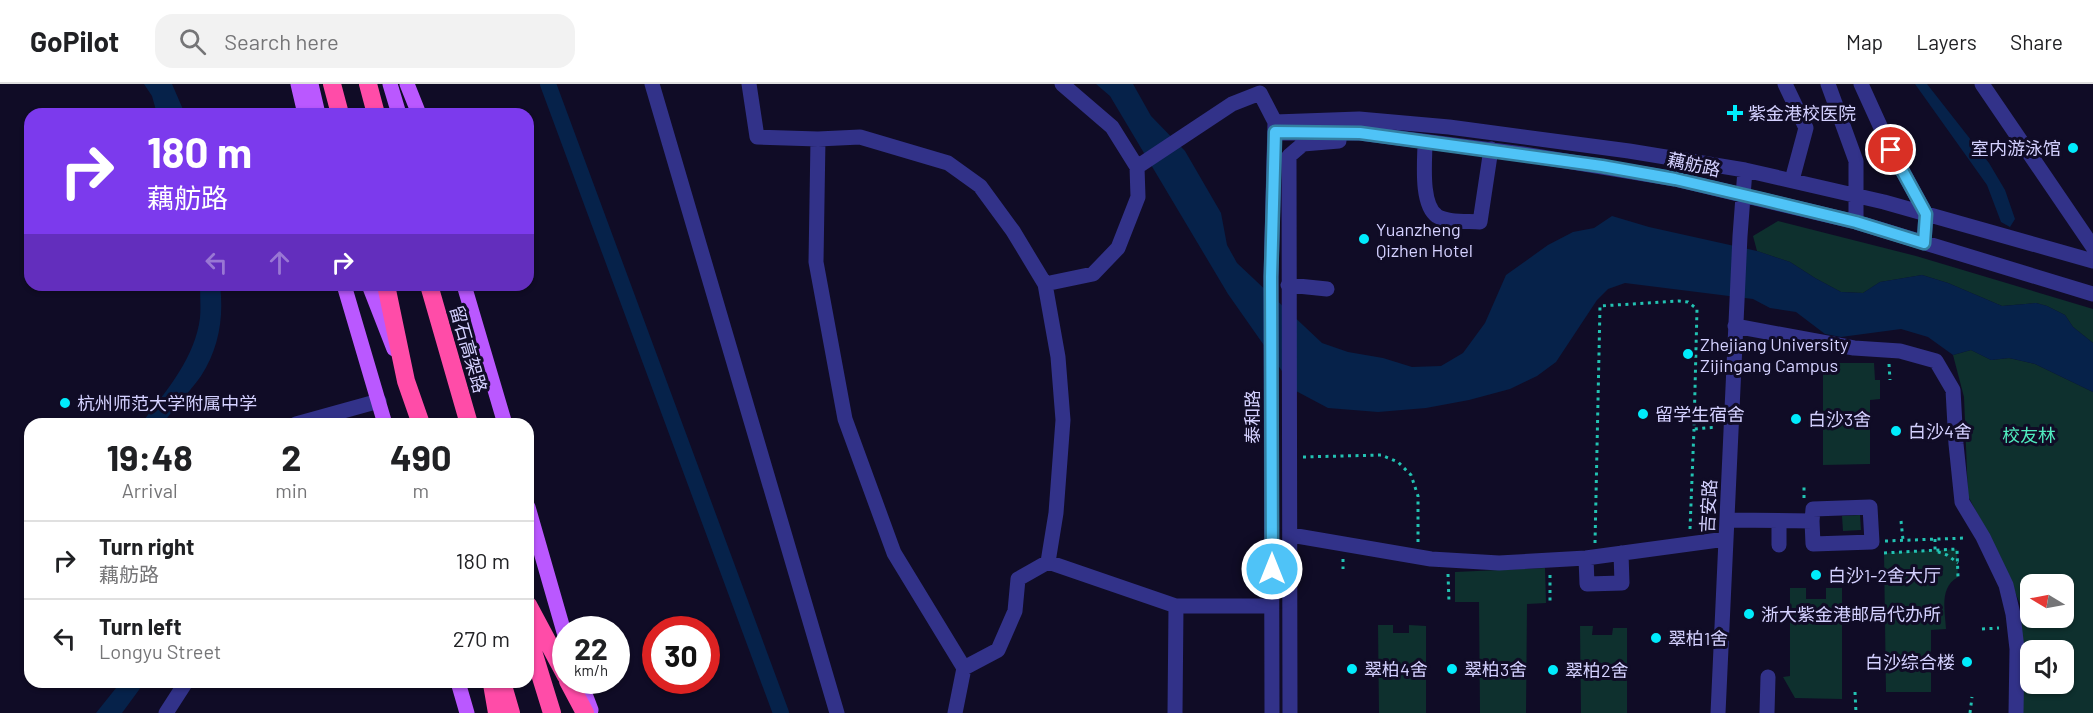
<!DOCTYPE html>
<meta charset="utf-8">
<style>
:root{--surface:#fff;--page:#f2f2f2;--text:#202124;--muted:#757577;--line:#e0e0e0}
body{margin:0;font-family:Barlow,"Noto Sans SC",sans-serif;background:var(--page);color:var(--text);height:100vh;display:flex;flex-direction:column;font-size:22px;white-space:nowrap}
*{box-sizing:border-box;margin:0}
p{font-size:20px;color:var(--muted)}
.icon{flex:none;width:33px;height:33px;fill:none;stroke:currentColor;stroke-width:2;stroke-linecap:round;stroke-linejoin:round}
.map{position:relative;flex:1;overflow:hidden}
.details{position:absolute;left:24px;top:334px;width:510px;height:270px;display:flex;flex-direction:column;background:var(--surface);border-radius:18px;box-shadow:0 2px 4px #0004}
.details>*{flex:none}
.banner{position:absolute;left:24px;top:24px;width:510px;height:183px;border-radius:18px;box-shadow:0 2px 4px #0004;background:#7c3aed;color:#fff;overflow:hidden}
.needle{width:39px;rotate:280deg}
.controls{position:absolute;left:2020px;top:490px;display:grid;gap:12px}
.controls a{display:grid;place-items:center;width:54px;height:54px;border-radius:12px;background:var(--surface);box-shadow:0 2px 4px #0004;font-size:30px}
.speed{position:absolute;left:552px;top:532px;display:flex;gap:12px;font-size:30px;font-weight:700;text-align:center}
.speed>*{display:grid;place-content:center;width:78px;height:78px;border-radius:50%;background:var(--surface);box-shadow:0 2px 4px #0004;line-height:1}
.speed small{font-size:15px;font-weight:400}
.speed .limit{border:9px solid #d22;background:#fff;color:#111}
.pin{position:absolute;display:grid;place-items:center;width:51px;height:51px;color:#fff;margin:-26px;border:3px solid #fff;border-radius:50%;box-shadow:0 2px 6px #0007}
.me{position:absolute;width:66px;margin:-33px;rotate:0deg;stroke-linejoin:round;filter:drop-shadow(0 0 4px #0008)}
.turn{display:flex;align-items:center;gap:21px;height:126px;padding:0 24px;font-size:27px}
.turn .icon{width:78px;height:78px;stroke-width:2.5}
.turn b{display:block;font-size:42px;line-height:51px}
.lanes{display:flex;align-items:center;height:57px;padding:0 24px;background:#0003;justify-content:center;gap:30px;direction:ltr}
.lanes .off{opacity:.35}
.eta{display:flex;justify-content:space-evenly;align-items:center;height:102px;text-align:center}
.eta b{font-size:36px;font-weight:700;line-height:42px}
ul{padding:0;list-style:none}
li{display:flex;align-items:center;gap:18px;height:78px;padding:0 24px;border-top:2px solid var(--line)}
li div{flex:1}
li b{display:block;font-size:22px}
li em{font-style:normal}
header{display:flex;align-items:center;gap:36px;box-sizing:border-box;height:84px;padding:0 30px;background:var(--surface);border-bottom:2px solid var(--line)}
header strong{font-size:28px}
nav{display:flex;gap:33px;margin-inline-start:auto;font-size:21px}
.search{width:420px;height:54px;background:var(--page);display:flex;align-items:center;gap:15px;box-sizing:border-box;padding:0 21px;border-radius:18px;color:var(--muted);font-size:22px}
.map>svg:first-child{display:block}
.green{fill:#0e302e;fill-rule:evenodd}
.water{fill:#06224a}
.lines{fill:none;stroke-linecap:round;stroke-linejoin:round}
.canal{stroke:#06224a;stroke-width:16}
.path{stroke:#22c2b2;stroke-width:3;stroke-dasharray:3 4.5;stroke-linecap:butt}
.minor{stroke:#323289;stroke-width:15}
.major{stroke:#ba58ff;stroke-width:15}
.highway{stroke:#ff4ca8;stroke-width:18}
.route-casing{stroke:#337fa1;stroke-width:15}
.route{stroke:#4fc3f7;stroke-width:10}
.poi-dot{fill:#00ecfc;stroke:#100c26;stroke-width:2}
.labels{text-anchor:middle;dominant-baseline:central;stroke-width:6;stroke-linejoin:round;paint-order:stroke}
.poi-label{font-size:18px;fill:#d4d1ff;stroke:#100c26;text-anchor:start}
.street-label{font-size:18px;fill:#d4d1ff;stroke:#100c26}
.park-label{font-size:18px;fill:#50ecbf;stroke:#100c26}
</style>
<header>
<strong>GoPilot</strong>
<div class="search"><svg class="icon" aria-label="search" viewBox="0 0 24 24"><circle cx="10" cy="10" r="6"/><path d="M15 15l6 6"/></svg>Search here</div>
<nav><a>Map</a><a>Layers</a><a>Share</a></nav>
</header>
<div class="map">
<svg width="2093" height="629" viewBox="0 0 2093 629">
<rect width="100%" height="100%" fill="#100c26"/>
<path class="green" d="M1778,137L1916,172L2093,225V259L2073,243L2065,231L2047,222L2036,219L2002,222L1948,199L1922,191L1880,198L1863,209L1841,208L1815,194L1790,178L1757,167L1753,152Z
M1971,266L1991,276L2009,274L2035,280L2093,308V629H2023L2020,520L2000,472L1968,412L1964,313L1953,271ZM2031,501H2064V534H2031ZM2031,567H2064V600H2031Z
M1823,279H1874L1875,296H1880V315L1870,316V380L1823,381Z
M1860,431L1861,446L1843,447L1842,432Z
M1957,465L1958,493C1939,503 1945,527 1946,545L1931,546V608H1886L1884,469Z
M1545,484L1546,519L1527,520L1526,629H1480L1479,518H1455V488Z
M1790,504H1806V515H1826V504H1842V615L1795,614L1783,593L1790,592Z
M1378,541H1393V549H1409V541L1426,542V629H1379Z
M1580,542H1593L1592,551H1612L1613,544H1627V629H1581Z"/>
<path class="water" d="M144,0H172L185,30H157L152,12Z
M1096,0H1133L1151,32L1185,67L1221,129L1227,161L1237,179L1322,259L1348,268L1383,274L1412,283L1441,282L1463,269L1485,239L1506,191L1548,161L1573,148L1594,144L1612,132L1649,143L1757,167L1790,178L1815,194L1841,208L1863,209L1880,198L1922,191L1948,199L2002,222L2036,219L2047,222L2065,231L2073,243L2093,259V308L2035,280L2009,274L1991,276L1971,266L1953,271L1928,253L1901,245L1841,253L1825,250L1796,228L1770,224L1753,215L1625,199L1608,205L1597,216L1556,278L1537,292L1510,305L1469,316L1426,324L1378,328L1328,324L1296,307L1228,210L1110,12Z
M1915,0H1927L1989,79L2005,106L2015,135L2010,143L2001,138L1987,101Z
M200,201H220C224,233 219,264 201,292C189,309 174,323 163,340H144V336C168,305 195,273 200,234C201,223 200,212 200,201Z
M120,599H144L122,629H96Z"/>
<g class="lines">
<path class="canal" d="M548,0L781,629"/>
<path class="path" d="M1889,280L1890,296
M1303,373L1381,371L1398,378L1411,391L1418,412V458
M1804,414V401
M1901,437L1903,456
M1690,445L1694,345
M1935,455V467L1947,471L1958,479
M1885,457L1966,454
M1595,459L1600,222L1679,217L1688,218L1697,225L1694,345L1717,343
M1884,469L1957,465L1958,493
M1343,475V485
M1448,490L1449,518
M1550,491V519
M1982,545L1999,544
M1855,608L1856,629
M1970,629L1972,613"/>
<path class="minor" d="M652,0L837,629
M749,0L757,53L818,55L860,53L948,79L980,102L1013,147L1045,200L1058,273L1063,336L1056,429L1048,478L1176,522H1271
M1062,0L1112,43L1137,83L1232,20L1260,9L1275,38
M1785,0L1806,44L1792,96
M1828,0L1856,77V138
M1861,0L1891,66L1926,130L1924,159
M1982,0L2093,163
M1275,38L1359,35L1449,43L1629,67L1745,86L1884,118L2093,177
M1275,49H1360L1523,70L1675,95L1856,138L2093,210
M818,55L816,178L845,335L894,469L964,584L955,629
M1425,58C1425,76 1420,120 1437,132C1448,139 1467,137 1480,138L1491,65
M1045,200L1093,190L1118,164L1138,113L1137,83
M1288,201L1327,205
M1735,242L1854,264L1900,267L1936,277L1953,306L1956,360L1962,418L1983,453L2006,501L2013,530L2017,565L2016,629
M296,340L379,317
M1727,436L1812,437L1813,460L1872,458L1870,423L1813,425L1812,437
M1291,451L1431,475L1499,479L1586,474L1726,455
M1779,461V437
M1586,474L1587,500L1622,499L1621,469
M964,584L998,566L1015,527L1018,495L1048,478
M166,629L186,598
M1175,629L1176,522
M1272,629L1271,193L1275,38
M1290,629L1289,72L1303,60L1339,57
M1718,629L1740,152L1745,86
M1767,629L1768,593"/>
<path class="major" d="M298,0L305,30
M311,0L318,30
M390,0L399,30
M407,0L419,30
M344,201L385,340
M369,201L394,265
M464,201L505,340
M528,423L566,555
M580,597L591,626
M458,598L467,629"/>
<path class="highway" d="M332,0L340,30
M368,0L376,30
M386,201L406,297L421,340
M429,201L469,340
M528,521L566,592
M528,551L552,629
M568,597L585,629
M502,598L511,629
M492,600L497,629"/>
</g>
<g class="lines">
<defs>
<path id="route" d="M1272,485L1271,193L1275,48L1360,49L1602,82L1675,95L1765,116L1856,138L1924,159L1926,130L1891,66"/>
</defs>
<use href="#route" class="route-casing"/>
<use href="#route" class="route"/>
</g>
<g class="poi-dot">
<path d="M1732 20h6v6h6v6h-6v6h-6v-6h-6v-6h6z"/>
<circle cx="2073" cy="64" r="6"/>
<circle cx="1364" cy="155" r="6"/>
<circle cx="1688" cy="270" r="6"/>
<circle cx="65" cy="319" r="6"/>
<circle cx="1643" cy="330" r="6"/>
<circle cx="1796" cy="335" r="6"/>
<circle cx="1896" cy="347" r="6"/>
<circle cx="1816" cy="491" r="6"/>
<circle cx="1749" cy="530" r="6"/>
<circle cx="1656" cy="554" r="6"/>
<circle cx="1967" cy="578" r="6"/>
<circle cx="1352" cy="585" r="6"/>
<circle cx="1452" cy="585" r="6"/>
<circle cx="1553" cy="586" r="6"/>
</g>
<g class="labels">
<g class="poi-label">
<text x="1748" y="29">紫金港校医院</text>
<text x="2061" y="64" text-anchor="end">室内游泳馆</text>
<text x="1376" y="145">Yuanzheng<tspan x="1376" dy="21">Qizhen Hotel</tspan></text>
<text x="1700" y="260">Zhejiang University<tspan x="1700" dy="21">Zijingang Campus</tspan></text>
<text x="77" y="319">杭州师范大学附属中学</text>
<text x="1655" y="330">留学生宿舍</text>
<text x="1808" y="335">白沙3舍</text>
<text x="1908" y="347">白沙4舍</text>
<text x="1828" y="491">白沙1-2舍大厅</text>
<text x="1761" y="530">浙大紫金港邮局代办所</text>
<text x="1668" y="554">翠柏1舍</text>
<text x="1955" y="578" text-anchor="end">白沙综合楼</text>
<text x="1364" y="585">翠柏4舍</text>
<text x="1464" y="585">翠柏3舍</text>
<text x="1565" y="586">翠柏2舍</text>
</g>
<g class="street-label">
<text transform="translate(1694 80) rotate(12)">藕舫路</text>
<text transform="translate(469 265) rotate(74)">留石高架路</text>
<text transform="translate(1252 333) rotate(-90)">泰和路</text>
<text transform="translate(1708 422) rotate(-87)">吉安路</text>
</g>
<g class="park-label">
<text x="2029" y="351">校友林</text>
</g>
</g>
</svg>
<div class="controls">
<a><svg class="needle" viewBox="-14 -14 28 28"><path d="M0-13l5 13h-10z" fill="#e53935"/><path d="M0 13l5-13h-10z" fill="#757577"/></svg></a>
<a><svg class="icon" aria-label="sound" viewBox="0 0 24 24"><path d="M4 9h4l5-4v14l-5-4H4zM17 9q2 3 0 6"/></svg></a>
</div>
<div class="speed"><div>22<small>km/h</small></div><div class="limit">30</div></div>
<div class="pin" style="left:1891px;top:66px;background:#d93025"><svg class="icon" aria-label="arrive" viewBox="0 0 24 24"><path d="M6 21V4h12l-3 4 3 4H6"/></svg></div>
<svg class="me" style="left:1272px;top:485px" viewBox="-20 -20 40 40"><circle r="17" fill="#4fc3f7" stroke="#fff" stroke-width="3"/><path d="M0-11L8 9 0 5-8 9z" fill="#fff"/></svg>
<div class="banner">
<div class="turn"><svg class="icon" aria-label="right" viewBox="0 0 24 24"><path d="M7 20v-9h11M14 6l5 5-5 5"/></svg><div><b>180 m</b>藕舫路</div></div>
<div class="lanes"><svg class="icon off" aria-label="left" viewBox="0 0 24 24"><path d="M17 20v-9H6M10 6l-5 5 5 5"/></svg><svg class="icon off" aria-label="ahead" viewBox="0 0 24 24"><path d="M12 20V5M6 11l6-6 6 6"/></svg><svg class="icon" aria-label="right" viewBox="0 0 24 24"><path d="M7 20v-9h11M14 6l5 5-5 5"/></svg></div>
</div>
<section class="details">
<div class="eta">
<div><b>19:48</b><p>Arrival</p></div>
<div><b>2</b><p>min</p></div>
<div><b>490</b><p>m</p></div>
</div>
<ul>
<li><svg class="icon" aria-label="right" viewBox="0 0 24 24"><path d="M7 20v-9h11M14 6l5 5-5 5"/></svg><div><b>Turn right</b><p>藕舫路</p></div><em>180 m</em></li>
<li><svg class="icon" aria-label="left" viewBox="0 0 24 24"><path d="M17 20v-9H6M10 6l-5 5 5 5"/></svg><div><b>Turn left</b><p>Longyu Street</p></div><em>270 m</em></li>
</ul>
</section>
</div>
